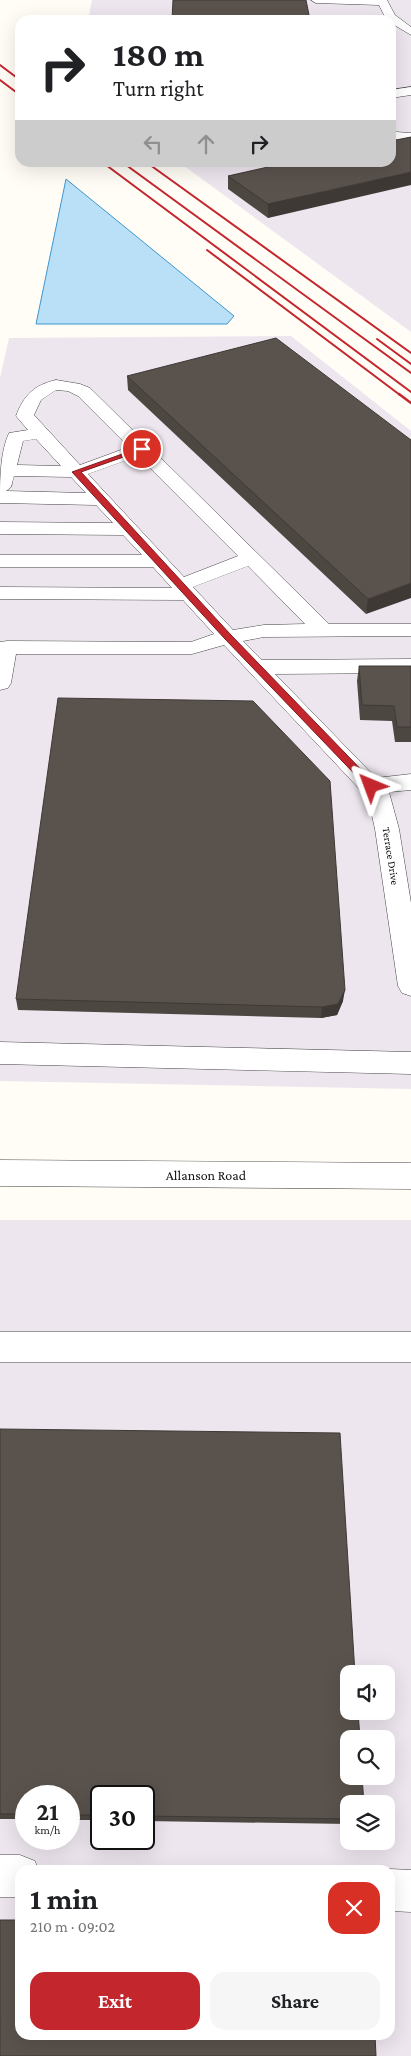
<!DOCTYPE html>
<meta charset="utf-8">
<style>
:root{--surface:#fff;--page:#f6f6f6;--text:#202124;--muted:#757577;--accent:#c4262e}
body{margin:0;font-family:"Crimson Pro",serif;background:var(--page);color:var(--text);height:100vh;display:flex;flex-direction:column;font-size:19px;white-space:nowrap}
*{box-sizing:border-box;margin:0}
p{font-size:16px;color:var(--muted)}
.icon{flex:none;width:28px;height:28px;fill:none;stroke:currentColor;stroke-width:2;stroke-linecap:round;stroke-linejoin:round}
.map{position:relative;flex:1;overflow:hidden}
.side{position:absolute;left:15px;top:1865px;width:380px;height:175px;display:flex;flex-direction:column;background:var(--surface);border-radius:15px;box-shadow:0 5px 20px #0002}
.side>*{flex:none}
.top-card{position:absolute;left:15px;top:15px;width:381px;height:152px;border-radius:15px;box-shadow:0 5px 20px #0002;background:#fff;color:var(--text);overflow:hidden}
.tools{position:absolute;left:340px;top:1665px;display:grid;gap:10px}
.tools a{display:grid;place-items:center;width:55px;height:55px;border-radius:10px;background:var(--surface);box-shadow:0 5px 20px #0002;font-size:25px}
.speed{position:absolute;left:15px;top:1785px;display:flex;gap:10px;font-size:25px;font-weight:700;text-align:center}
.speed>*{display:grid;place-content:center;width:65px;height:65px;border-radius:50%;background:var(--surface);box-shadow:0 5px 20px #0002;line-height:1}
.speed small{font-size:12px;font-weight:400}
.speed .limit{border:2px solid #111;border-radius:8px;background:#fff;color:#111}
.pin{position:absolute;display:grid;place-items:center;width:42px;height:42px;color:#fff;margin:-21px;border:2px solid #fff;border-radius:50%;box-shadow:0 1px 5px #0007}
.me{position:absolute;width:55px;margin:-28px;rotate:316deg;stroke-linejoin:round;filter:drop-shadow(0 0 4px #0008)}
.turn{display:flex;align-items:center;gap:18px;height:105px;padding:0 15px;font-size:22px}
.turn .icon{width:65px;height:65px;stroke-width:2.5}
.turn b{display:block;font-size:35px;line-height:42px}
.lanes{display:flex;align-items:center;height:48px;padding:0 15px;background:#0003;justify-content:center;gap:25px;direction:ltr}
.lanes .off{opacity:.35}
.round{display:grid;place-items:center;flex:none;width:52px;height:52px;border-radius:15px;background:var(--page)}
.overview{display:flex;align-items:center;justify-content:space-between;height:85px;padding:0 15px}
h1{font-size:30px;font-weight:700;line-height:38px}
.button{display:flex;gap:10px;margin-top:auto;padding:10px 15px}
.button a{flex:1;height:58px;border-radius:15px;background:var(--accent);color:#fff;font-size:20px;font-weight:700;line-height:58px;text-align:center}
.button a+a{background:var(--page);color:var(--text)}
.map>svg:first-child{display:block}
.industrial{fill:#eee6ef;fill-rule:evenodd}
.water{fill:#b9e0f7;stroke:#3f96cf}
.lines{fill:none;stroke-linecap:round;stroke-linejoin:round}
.minor-casing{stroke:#444;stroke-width:1}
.minor{fill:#fff;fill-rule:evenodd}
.rail-far1{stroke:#c4262e;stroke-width:2}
.rail{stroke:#c4262e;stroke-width:2.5}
.wall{fill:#4d4742}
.shaded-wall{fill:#3f3936}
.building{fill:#5a524d;stroke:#3f3936}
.route{fill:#c4262e;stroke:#7f191e}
.labels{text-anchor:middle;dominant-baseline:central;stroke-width:5;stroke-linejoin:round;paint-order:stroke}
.far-street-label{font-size:11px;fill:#111;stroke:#fff}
.street-label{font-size:14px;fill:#111;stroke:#fff}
</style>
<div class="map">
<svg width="411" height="2056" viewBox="0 0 411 2056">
<rect width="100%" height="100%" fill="#fffdf5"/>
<path class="industrial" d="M92,0H411V332L180,163L391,162V20H88Z
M291,336L411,431V1089L0,1081V378L9,338Z
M0,1220H411V2056H0ZM349,1674H386V1711H349ZM349,1739H386V1776H349ZM26,1796H69V1839H26ZM101,1796H144V1839H101ZM349,1804H386V1841H349ZM20,1870H390V2035H20Z"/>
<path class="water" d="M66,179L234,316L227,324H36Z"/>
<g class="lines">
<defs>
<path id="minor" d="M311,0H387L395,15L411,27V35L391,23V20L386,19L379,5L316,3Z
M411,87V95L391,98V90Z
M396,132L411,133V141L391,139V133Z
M56,380L80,384L90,388L329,624H411V636L264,637L243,641L262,660L411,659V673L275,674L376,778L411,774V790L389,792L399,829L411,903V996L402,993L398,986L375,829L368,798L224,645L192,654H16L11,683L8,688L0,690V642L7,641L191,642L214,634L183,600L0,599V587L172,588L153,567H0V555H142L123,535L0,534V522L113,523L96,505L0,503C0,481 0,452 9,433L28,430L16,416C24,395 34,385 56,380ZM56,390L68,391L78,396L129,447L80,465L34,415L41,400ZM36,439L61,466L17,465L23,441ZM138,456L238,556L184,577L88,474ZM14,476L71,477L86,493L6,491L11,487ZM248,566L305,624L264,625L233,630L193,587Z
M0,1042L411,1052V1074L0,1064Z
M0,1160L411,1163V1189L0,1186Z
M0,1332H411V1362H0Z
M0,1855H20L35,1861L38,1870H20V1897H0Z
M390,1869L411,1870V1912L390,1911V1870H388Z"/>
</defs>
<use href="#minor" class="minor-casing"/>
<use href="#minor" class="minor"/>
<path class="rail-far1" d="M0,65L20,80
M0,80L20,95
M102,162L411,392
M122,162L411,373
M146,162L411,353
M207,250L400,395
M377,339L411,364"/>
<path class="rail" d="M399,394L411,403"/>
</g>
<path class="wall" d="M411,137L268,218L228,189V176Z
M127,376L411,440L366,614L128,390Z
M359,666H411V742H395L392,721L360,720L357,681Z
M16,999L343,1001L337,1015L321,1018L18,1010Z
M0,1429L349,1804V1824L144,1821V1796H101V1820H69V1796H26V1819H0Z"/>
<path class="shaded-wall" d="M411,172V185L268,218V204Z
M411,583V598L366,614L368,599Z
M345,990L343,1001L337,1015L321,1018L322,1007Z"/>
<path class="building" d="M173,0H306L310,20H172Z
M411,137V172L268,204L228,176L290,162H391V141Z
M276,338L411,440V583L368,599L127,376Z
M359,666H411V727H397L394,706L362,705Z
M58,698L253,701L330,781L345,990L338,1004L322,1007L16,999Z
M0,1429L340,1433L355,1674H349V1711H358L360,1739H349V1776H362L364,1804H349V1819L144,1816V1796H101V1815H69V1796H26V1814H0Z
M0,1920H20V2035H375L376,2056H0Z"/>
<path class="route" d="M139,448L146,449L81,472L231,635L375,784V788H368L225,639L72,472Z"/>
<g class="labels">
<g class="far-street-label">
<text transform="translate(391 856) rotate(81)">Terrace Drive</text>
</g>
<g class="street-label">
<text x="206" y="1175">Allanson Road</text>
</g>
</g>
</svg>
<div class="tools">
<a><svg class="icon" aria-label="sound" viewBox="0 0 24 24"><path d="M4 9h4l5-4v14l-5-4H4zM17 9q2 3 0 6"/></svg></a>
<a><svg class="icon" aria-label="search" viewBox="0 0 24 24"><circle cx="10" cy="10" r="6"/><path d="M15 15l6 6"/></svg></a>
<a><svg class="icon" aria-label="layers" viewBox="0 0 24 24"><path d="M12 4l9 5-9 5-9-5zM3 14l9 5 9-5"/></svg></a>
</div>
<div class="speed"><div>21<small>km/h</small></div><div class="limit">30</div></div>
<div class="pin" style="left:142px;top:449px;background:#d93025"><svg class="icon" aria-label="arrive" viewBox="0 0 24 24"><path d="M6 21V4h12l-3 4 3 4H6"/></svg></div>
<svg class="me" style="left:371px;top:786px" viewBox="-20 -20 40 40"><path d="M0-17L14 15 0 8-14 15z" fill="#c4262e" stroke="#fff" stroke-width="4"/></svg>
<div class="top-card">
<div class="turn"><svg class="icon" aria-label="right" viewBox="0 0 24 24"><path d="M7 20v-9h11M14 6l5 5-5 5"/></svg><div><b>180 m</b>Turn right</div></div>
<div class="lanes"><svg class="icon off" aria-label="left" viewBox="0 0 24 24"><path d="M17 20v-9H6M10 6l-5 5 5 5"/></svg><svg class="icon off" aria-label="ahead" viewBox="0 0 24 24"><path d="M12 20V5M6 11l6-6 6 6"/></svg><svg class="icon" aria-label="right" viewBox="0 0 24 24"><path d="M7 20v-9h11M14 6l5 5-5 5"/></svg></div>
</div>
<section class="side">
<div class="overview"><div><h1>1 min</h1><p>210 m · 09:02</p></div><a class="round" style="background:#d93025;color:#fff"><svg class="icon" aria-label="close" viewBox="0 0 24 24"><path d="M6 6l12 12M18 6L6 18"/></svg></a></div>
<div class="button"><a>Exit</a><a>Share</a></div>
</section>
</div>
